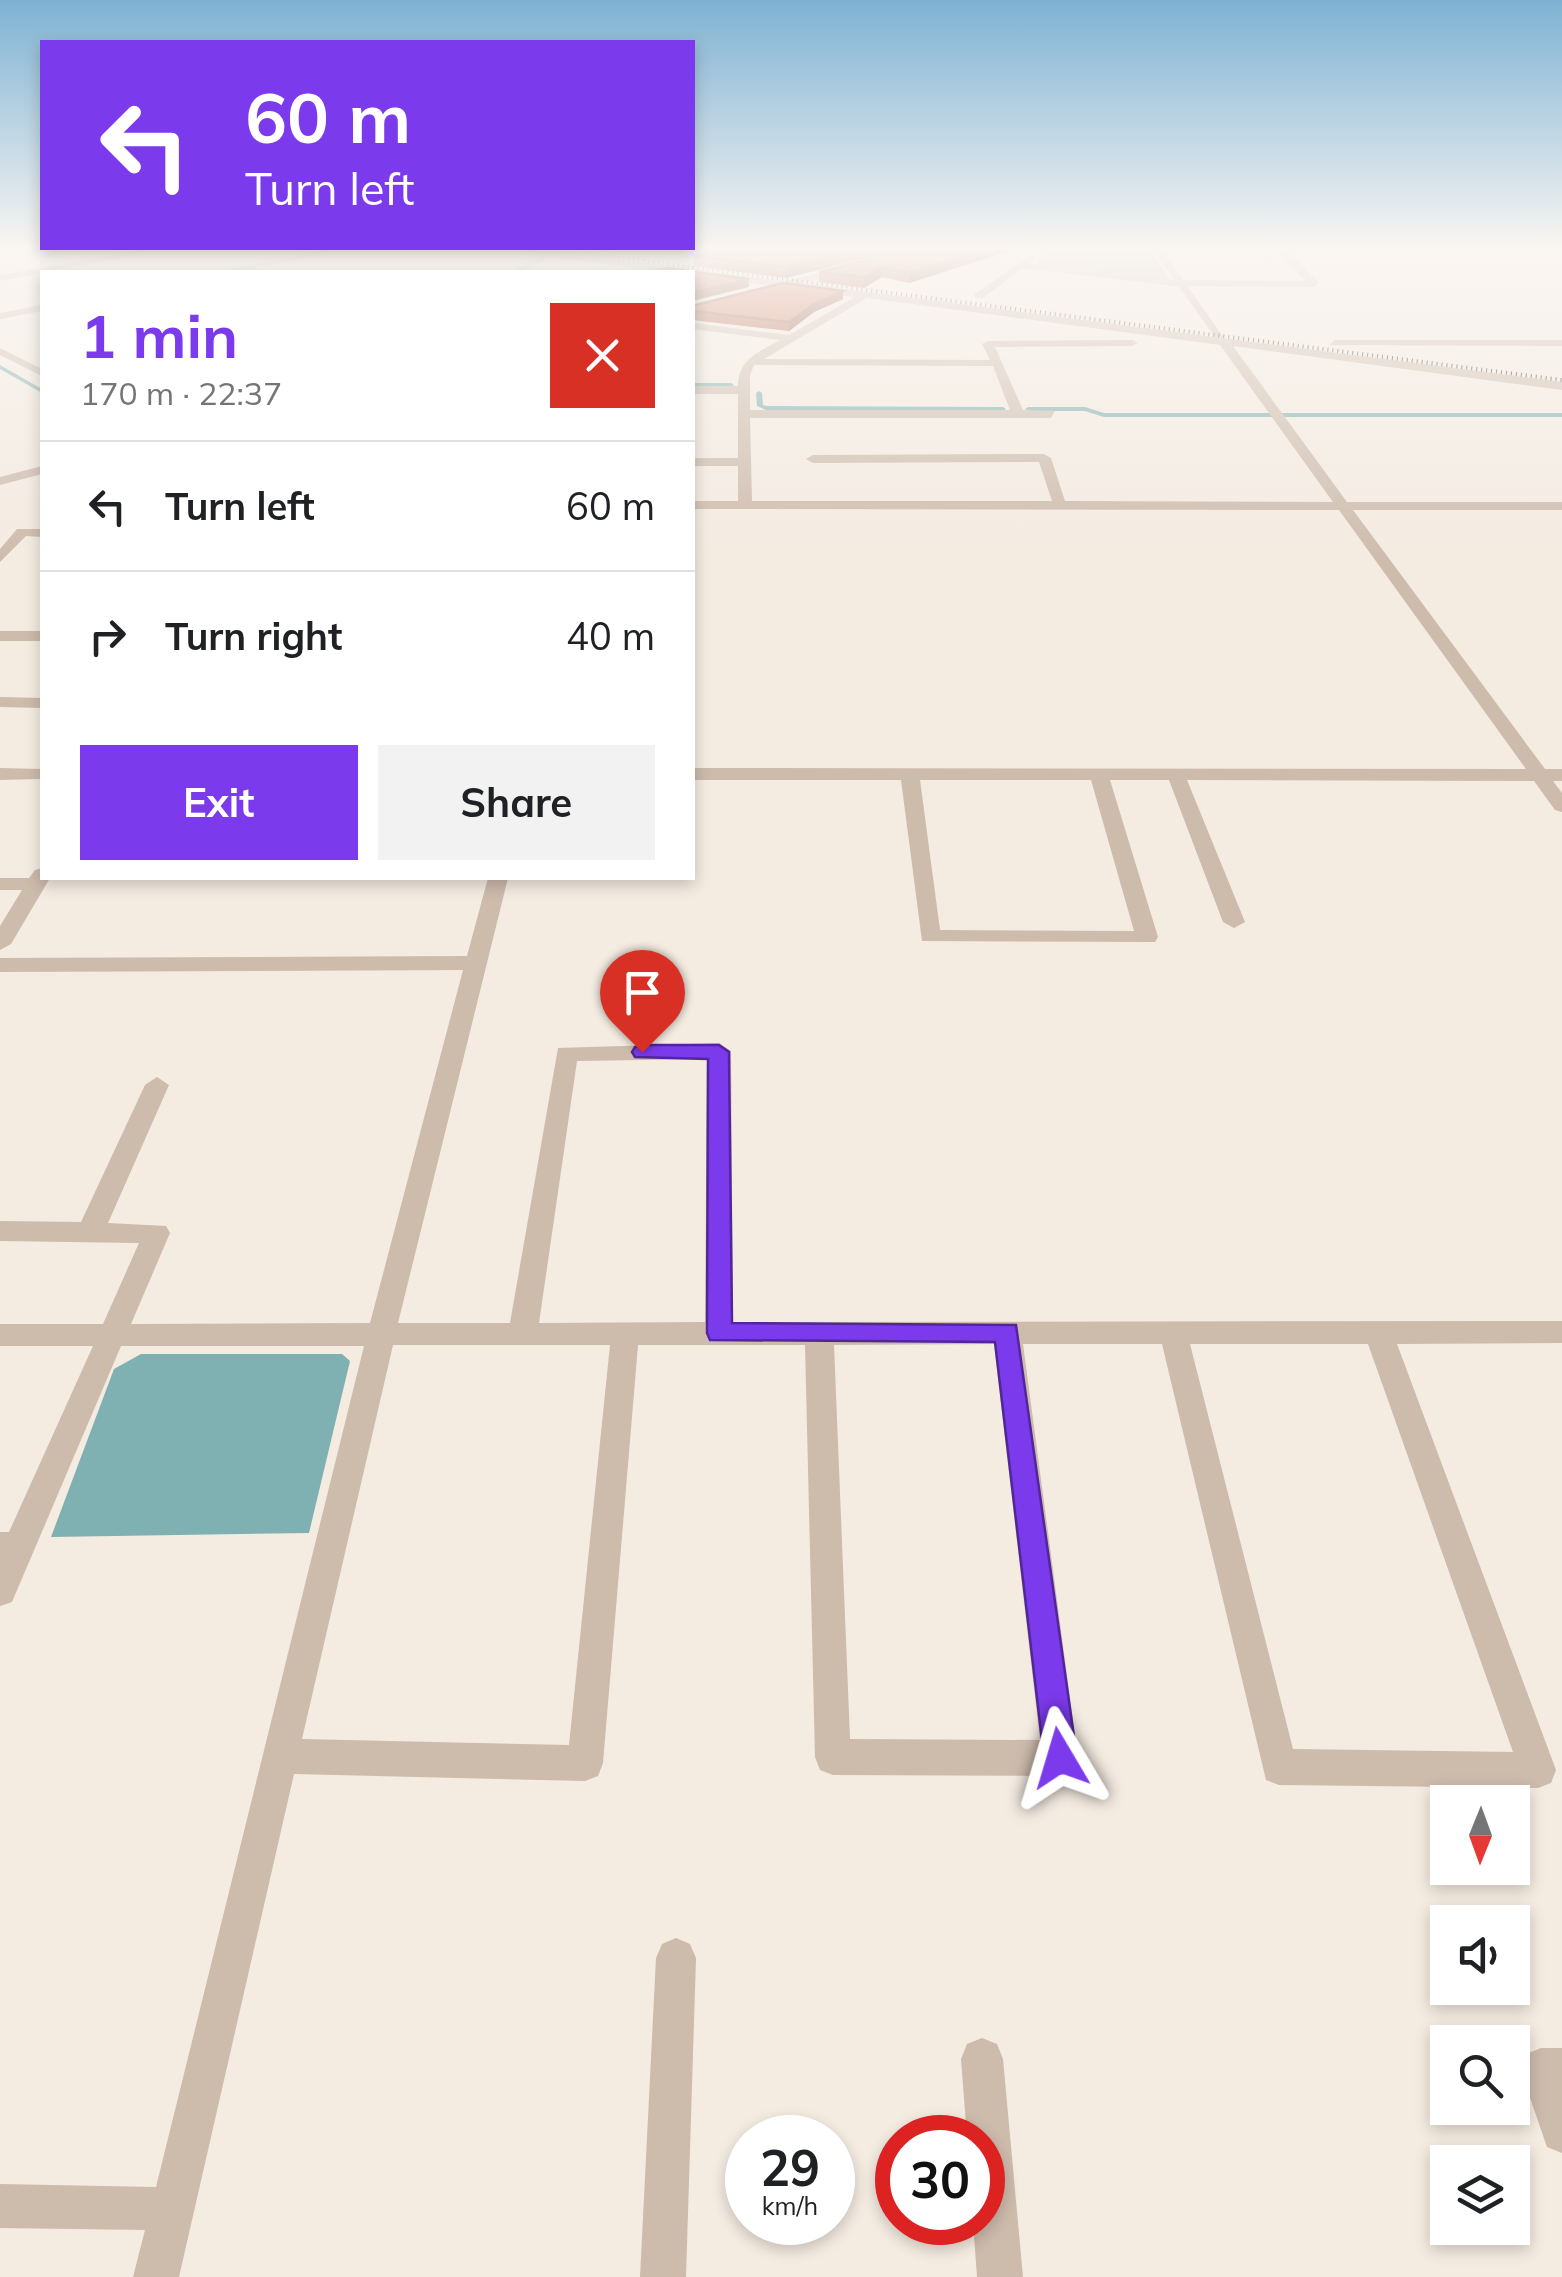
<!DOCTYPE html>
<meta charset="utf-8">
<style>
:root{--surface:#fff;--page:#f2f2f2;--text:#202124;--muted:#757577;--line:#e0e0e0;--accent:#7c3aed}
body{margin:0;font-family:Mulish,sans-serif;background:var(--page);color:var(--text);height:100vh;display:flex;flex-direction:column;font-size:38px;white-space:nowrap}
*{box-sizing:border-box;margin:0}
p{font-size:32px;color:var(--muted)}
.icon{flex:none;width:55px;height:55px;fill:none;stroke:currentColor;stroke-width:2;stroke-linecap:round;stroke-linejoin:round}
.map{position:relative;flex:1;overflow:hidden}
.sheet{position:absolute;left:40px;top:270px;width:655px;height:610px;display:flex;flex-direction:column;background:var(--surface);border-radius:0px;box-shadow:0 5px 15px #0003}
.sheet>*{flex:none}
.guide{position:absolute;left:40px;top:40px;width:655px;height:210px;border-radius:0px;box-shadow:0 5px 15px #0003;background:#7c3aed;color:#fff;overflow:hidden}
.needle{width:65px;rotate:181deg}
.controls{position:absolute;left:1430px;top:1785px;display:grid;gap:20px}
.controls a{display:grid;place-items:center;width:100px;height:100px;border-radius:0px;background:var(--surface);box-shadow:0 5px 15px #0003;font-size:50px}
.speed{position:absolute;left:725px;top:2115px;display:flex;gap:20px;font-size:50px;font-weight:700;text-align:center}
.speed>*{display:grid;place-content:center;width:130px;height:130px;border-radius:50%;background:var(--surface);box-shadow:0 5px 15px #0003;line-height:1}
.speed small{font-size:25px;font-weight:400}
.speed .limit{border:15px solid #d22;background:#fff;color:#111}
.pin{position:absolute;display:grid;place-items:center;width:85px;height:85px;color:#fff;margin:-102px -42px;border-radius:50% 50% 50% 0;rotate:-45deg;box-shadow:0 0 10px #0007}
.pin .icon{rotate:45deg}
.me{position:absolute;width:110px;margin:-55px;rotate:353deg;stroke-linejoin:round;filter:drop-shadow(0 0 8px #0008)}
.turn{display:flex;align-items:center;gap:35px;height:210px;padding:0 40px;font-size:45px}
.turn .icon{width:130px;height:130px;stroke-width:2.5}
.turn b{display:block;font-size:70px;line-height:85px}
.round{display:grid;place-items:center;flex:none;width:105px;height:105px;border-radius:0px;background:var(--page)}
.summary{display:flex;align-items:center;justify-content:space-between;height:170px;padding:0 40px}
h1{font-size:60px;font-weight:700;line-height:75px;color:var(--accent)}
.cta{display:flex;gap:20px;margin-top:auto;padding:20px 40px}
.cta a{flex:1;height:115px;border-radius:0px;background:var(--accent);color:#fff;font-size:40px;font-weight:700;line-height:115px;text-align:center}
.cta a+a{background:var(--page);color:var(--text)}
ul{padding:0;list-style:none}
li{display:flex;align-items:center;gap:30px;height:130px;padding:0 40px;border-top:2px solid var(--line)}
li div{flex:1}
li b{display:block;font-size:38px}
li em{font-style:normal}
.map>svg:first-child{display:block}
.green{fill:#b8c4a0}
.water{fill:#7fb0b2}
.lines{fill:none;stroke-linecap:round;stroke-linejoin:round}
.stream{fill:#7fb0b2;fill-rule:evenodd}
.minor{fill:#cdbbac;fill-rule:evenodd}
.tertiary{fill:#cdbbac;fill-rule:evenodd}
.rail{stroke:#3b302b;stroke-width:4;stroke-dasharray:1 4;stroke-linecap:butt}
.wall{fill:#ac5a40}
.shaded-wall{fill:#8c4a34}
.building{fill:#c8694b;stroke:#8c4a34;stroke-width:2.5}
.route{fill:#7c3aed;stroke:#51269a;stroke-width:2.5}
</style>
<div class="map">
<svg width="1562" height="2277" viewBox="0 0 1562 2277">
<rect width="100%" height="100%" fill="#f4ebe1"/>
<path class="green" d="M1047,254L1153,255L1170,280L1035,265Z"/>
<path class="water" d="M141,1354H342L350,1361L309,1533L51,1537L114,1369Z"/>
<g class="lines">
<path class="stream" d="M0,365L42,389V393L0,369Z
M692,383H731L734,385L731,387H692Z
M759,391L762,393L763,405L767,406L1003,407L1006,409L1003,411L766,410L757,406L756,393Z
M1085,407L1104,413H1562V417H1104L1085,411H1028L1025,409L1028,407Z"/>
<path class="minor" d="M1010,246L1039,249L1562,246V252L1290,254L1319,282L1315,287L1173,286L1023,268L983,298H975V294L1031,255L1036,258L1030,263L1173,280L1306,281L1279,254L1039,255Z
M335,248H352L235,272H218Z
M502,248H556L558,252L1562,382V390L1233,346L1347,502H1562V510H1353L1545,769H1562V781H1553L1562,793V812L1555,810L1534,781L1187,780L1245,922L1234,928L1223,922L1169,780H1110L1158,937L1155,942L922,941L901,780H692V768L1526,769L1339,510L692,509V501H738V466H692V458H738V394H692V386H738C738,359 759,352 780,340L692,329V323L789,335L855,297L550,257L522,272H511L539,255ZM867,298L1220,345L1333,502L1065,501L1051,458L1044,454L813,455L806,459L813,463L1039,462L1052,501H752L750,418H1051L1055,411L1023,410L995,347L1132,346L1138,343L1132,340L988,341L982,344L990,360L764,359ZM754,365L993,366L1010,410H750V375ZM920,780H1091L1134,931L940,930Z
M42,305V311L0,319V313Z
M1334,340H1562V346L1330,345Z
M0,348L42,369V376L0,355Z
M17,529H42V537L26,536L0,562V549Z
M0,631H42V641H0Z
M0,697L42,698V708L0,707Z
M0,768L42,769V779L0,780Z
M42,868V878H50L11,944L0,950V926L22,890H0V878H29L35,870Z
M488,878H508L398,1323H510L558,1048L719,1043L731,1051L733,1322L1562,1321V1343L1397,1344L1556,1770L1551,1783L1538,1788L1279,1785L1266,1780L1162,1344H1023L1078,1758L1073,1771L1060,1776L833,1775L820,1770L815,1757L805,1345H638L603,1763L598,1776L585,1781L294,1774L179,2277H133L145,2230L0,2228V2184L156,2187L364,1346H121L12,1602L0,1606V1532H9L93,1346H0V1324H103L139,1243L0,1241V1221L81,1222L145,1085L157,1077L169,1085L108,1223L166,1226L170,1233L131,1324L370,1323L463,970L0,972V958L467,956ZM707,1059L705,1322L539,1323L577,1061ZM994,1344L1040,1740L850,1739L834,1345ZM1190,1344H1368L1513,1752L1293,1749ZM393,1345H610L569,1745L302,1739Z
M676,1938L690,1944L696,1958L686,2277H640L656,1958L662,1944Z
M982,2038L997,2044L1003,2059L1023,2277H977L973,2222H982V2138H967L961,2059L967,2044Z
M1541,2048H1562V2153L1547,2147L1520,2069L1526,2054Z"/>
<path class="tertiary" d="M1150,246H1160L1228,344H1220Z
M153,248H171L0,281V275Z
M851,265L854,270L692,311V305Z
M42,466V474L0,485V477Z"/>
<path class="rail" d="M544,248L1562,380"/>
</g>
<path class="wall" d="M736,246H913L786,278L694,266V256Z
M1012,250L909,283L882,277L864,288L819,282V272Z
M843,291V299L814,312L789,331L692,320V306Z"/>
<path class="shaded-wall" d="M873,246H913L786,278V267Z
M995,246H1012V250L909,283V273Z
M883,267L882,277L864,288V277Z
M749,279V287L692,301V293Z
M843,291V299L814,312L789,331V322L814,304Z"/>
<path class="building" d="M736,246H873L786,267L694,256Z
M921,246H995L909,273L883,267L864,277L819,272Z
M666,268L749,279L692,293V272H648Z
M783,283L843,291L814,304L789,322L692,311V306Z"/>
<linearGradient id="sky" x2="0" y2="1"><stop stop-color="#7eb2d2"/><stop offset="0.44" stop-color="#faf6f2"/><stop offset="1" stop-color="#faf6f2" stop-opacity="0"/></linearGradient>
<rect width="1562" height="565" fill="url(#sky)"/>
<path class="route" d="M642,1045H719L729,1052L732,1323L1016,1325L1077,1758L1072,1769L1060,1774L1049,1769L1044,1758L995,1342L710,1340L707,1333L708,1059L635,1057L632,1052L635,1047Z"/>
</svg>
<div class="controls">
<a><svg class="needle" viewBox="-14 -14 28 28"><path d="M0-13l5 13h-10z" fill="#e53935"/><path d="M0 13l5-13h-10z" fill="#757577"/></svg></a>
<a><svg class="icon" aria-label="sound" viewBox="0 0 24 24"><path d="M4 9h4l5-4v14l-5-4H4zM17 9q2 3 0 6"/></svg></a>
<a><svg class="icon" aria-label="search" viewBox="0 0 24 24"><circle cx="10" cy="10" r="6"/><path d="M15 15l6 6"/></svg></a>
<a><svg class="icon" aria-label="layers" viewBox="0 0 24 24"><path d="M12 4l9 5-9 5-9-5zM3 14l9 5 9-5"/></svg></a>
</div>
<div class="speed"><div>29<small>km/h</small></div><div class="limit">30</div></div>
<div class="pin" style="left:642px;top:1052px;background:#d93025"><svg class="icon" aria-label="arrive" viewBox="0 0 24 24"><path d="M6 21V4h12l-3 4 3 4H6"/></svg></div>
<svg class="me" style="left:1060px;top:1758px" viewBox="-20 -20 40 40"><path d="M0-17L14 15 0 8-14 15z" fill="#7c3aed" stroke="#fff" stroke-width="4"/></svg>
<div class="guide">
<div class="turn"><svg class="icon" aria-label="left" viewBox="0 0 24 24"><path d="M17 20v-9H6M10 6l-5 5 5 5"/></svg><div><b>60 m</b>Turn left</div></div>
</div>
<section class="sheet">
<div class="summary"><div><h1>1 min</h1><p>170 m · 22:37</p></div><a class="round" style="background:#d93025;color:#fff"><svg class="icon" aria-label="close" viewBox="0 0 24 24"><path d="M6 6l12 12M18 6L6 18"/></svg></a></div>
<ul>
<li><svg class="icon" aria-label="left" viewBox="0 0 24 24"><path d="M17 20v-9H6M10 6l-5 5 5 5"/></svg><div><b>Turn left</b></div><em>60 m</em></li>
<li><svg class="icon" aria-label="right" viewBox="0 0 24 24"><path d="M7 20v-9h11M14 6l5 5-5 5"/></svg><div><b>Turn right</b></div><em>40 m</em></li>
</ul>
<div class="cta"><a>Exit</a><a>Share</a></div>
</section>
</div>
